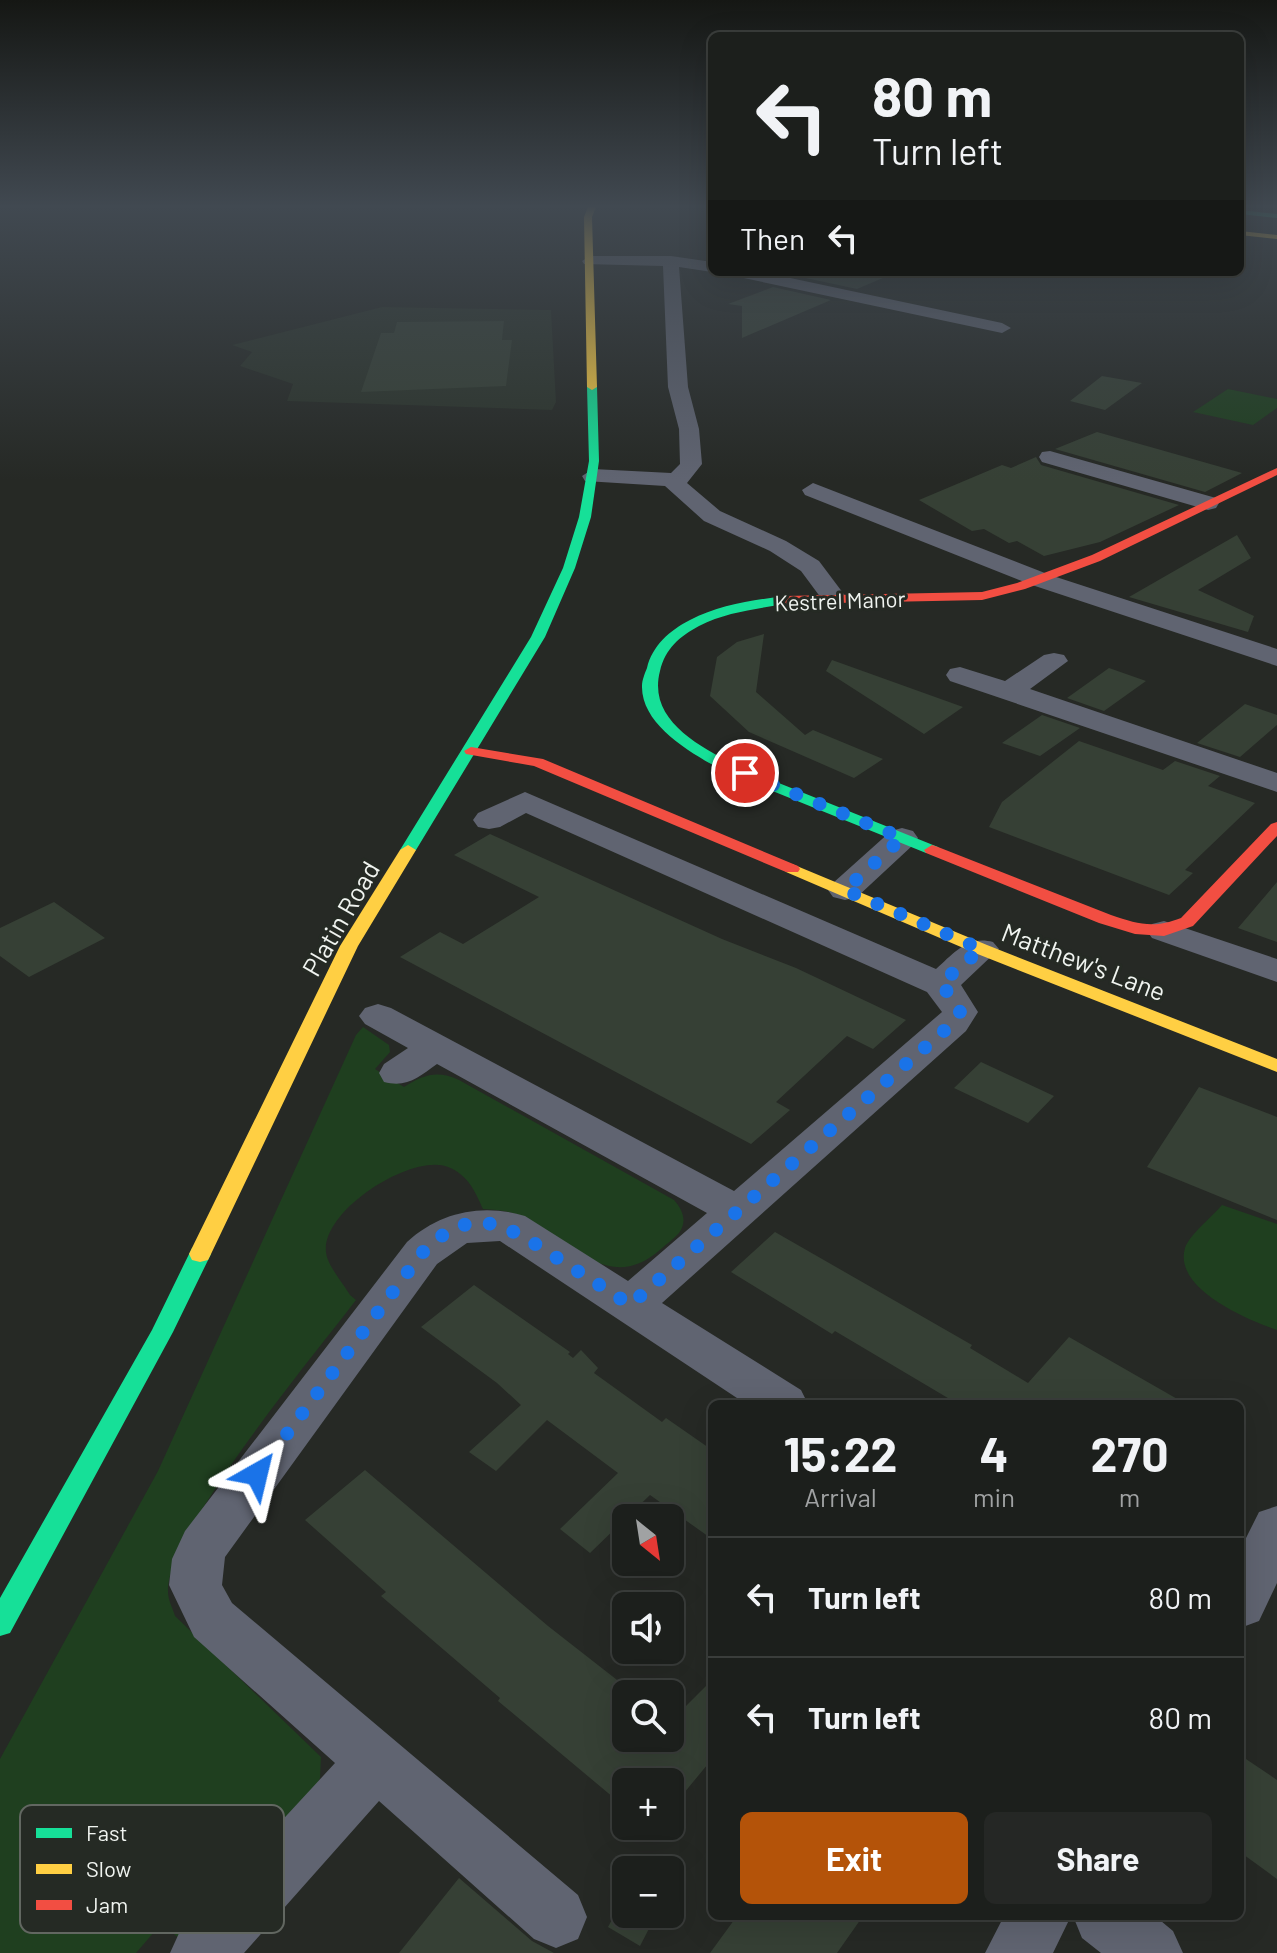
<!DOCTYPE html>
<meta charset="utf-8">
<style>
:root{--surface:#1c1f1c;--page:#252725;--text:#f1f3f6;--muted:#a0a2a3;--line:#3a3d3b;--accent:#b45309}
body{margin:0;font-family:Barlow,sans-serif;background:var(--page);color:var(--text);height:100vh;display:flex;flex-direction:column;font-size:30px;white-space:nowrap}
*{box-sizing:border-box;margin:0}
p{font-size:26px;color:var(--muted)}
.icon{flex:none;width:44px;height:44px;fill:none;stroke:currentColor;stroke-width:2;stroke-linecap:round;stroke-linejoin:round}
.map{position:relative;flex:1;overflow:hidden}
.side{position:absolute;left:708px;top:1400px;width:536px;height:520px;display:flex;flex-direction:column;background:var(--surface);border-radius:12px;box-shadow:0 8px 32px #0002,0 0 0 2px var(--line)}
.side>*{flex:none}
.guide{position:absolute;left:708px;top:32px;width:536px;height:244px;border-radius:12px;box-shadow:0 8px 32px #0002,0 0 0 2px var(--line);background:#1c1f1c;color:var(--text);overflow:hidden}
.needle{width:52px;rotate:150deg}
.buttons{position:absolute;left:612px;top:1504px;display:grid;gap:16px}
.buttons a{display:grid;place-items:center;width:72px;height:72px;border-radius:12px;background:var(--surface);box-shadow:0 8px 32px #0002,0 0 0 2px var(--line);font-size:40px}
.pin{position:absolute;display:grid;place-items:center;width:68px;height:68px;color:#fff;margin:-34px;border:4px solid #fff;border-radius:50%;box-shadow:0 2px 8px #0007}
.me{position:absolute;width:88px;margin:-44px;rotate:37deg;stroke-linejoin:round;filter:drop-shadow(0 0 6px #0008)}
.turn{display:flex;align-items:center;gap:28px;height:168px;padding:0 32px;font-size:36px}
.turn .icon{width:104px;height:104px;stroke-width:2.5}
.turn b{display:block;font-size:56px;line-height:68px}
.then{display:flex;align-items:center;height:76px;padding:0 32px;background:#0003;gap:16px;font-size:30px}
.eta{display:flex;justify-content:space-evenly;align-items:center;height:136px;text-align:center}
.eta b{font-size:48px;font-weight:700;line-height:56px}
.action{display:flex;gap:16px;margin-top:auto;padding:16px 32px}
.action a{flex:1;height:92px;border-radius:12px;background:var(--accent);color:#fff;font-size:32px;font-weight:700;line-height:92px;text-align:center}
.action a+a{background:var(--page);color:var(--text)}
ul{padding:0;list-style:none}
li{display:flex;align-items:center;gap:24px;height:120px;padding:0 32px;border-top:2px solid var(--line)}
li div{flex:1}
li b{display:block;font-size:30px}
li em{font-style:normal}
.map>svg:first-child{display:block}
.built{fill:#2c342b}
.green{fill:#1f3f1f}
.building{fill:#364035}
.lines{fill:none;stroke-linecap:round;stroke-linejoin:round}
.street{fill:#606471;fill-rule:evenodd}
.fast{fill:#16e098;fill-rule:evenodd}
.slow{fill:#ffcf43;fill-rule:evenodd}
.jam{fill:#f24e42;fill-rule:evenodd}
.route{stroke:#1a73e8;stroke-width:14;stroke-dasharray:0 25.2}
.labels{text-anchor:middle;dominant-baseline:central;stroke-width:6;stroke-linejoin:round;paint-order:stroke}
.far-street-label{font-size:22px;fill:#f0f4f0;stroke:#252a24}
.street-label{font-size:26px;fill:#f0f4f0;stroke:#252a24}
.key{fill:#252a24;stroke:#626761;stroke-width:2}
.key-label{font-size:22px;fill:#f0f4f0}
</style>
<div class="map">
<svg width="1277" height="1953" viewBox="0 0 1277 1953">
<rect width="100%" height="100%" fill="#262925"/>
<path class="built" d="M382,307L551,310L556,402L552,410L287,401L293,384L240,366L252,352L232,345Z"/>
<path class="green" d="M1228,389L1277,399V408L1253,425L1193,412Z
M363,1027L389,1045L390,1052L375,1069L404,1087C424,1074 438,1070 459,1080L674,1200C682,1209 688,1221 679,1233C674,1239 666,1244 661,1249C610,1295 571,1242 525,1218C512,1211 498,1210 483,1209C475,1191 468,1175 448,1167C412,1153 322,1210 326,1252C327,1265 343,1283 350,1295L356,1300C315,1354 165,1534 168,1592C168,1600 173,1609 175,1616L321,1757L320,1778L312,1796L179,1938L161,1924L136,1953H0V1759L158,1471L356,1035Z
M1222,1205L1277,1224V1330C1248,1320 1173,1289 1185,1248C1190,1234 1212,1217 1222,1205Z"/>
<path class="building" d="M815,272H897L857,289L801,277Z
M773,287L831,300L742,338V306L728,304Z
M504,321L502,340H512L506,386L361,392L381,333H394L397,322Z
M1102,376L1142,383L1105,410L1070,401Z
M1097,432L1154,448L1242,473L1205,492L1055,449Z
M1036,457L1041,465L1179,505L1100,542L1044,556L1017,541L1009,543L984,529L972,531L919,500L1002,465L1011,468Z
M1237,535L1251,558L1198,590L1254,616L1248,632L1129,597Z
M764,634L756,692L805,735L813,730L883,759L854,778L749,732L710,696L717,657L737,642Z
M832,660L963,707L924,734L826,671Z
M1109,668L1146,681L1104,711L1067,698Z
M1245,704L1277,715V725L1240,757L1197,743Z
M1042,715L1080,728L1040,756L1002,743Z
M1079,741L1163,770L1175,761L1220,776L1208,786L1255,803L1185,870L1193,873L1169,895L989,827L1002,802Z
M490,834L722,939L796,968L906,1020L873,1049L847,1036L776,1102L790,1110L751,1144L400,957L440,932L463,944L539,897L454,855Z
M1277,882V942L1238,928Z
M54,902L105,938L29,977L0,956V928Z
M981,1062L1054,1096L1028,1123L954,1088Z
M1199,1087L1277,1117V1220L1147,1167Z
M775,1232L972,1345L970,1348L1028,1383L1069,1337L1186,1404H958L835,1331L832,1334L731,1272Z
M474,1285L570,1352L568,1354L573,1358L581,1350L598,1368L594,1373L662,1422L666,1418L712,1450V1539L650,1495L590,1553L560,1529L618,1473L547,1420L496,1471L469,1452L521,1405L497,1383L421,1327Z
M365,1470L548,1626L635,1694H626V1738H670V1722L712,1680V1759L670,1810V1782H626V1808L498,1701L500,1698L381,1596L386,1592L305,1520Z
M1240,1755L1277,1780V1879L1240,1852Z
M459,1878L532,1941L554,1953H399Z
M623,1899L626,1901V1914H646L654,1919L640,1946L608,1927Z
M737,1916H863L837,1953H710Z"/>
<g class="lines">
<path class="street" d="M590,256H671L712,262V272L679,267L688,387L699,429L702,464L687,483L720,511L786,541L819,561L846,597L842,602H824L801,571L770,551L704,521L665,486L585,481L582,476L593,469L671,473L680,464L679,429L668,387L663,266L584,264L582,261Z
M731,272H762L1002,323L1011,328L1002,333L739,277Z
M1050,451L1216,498L1219,503L1216,508L1208,510L1042,462L1039,457L1042,452Z
M813,483L1050,575L1277,649V666L1032,585L805,495L802,490Z
M1054,653L1064,655L1068,661L1030,689L1277,773V792L950,681L946,675L950,669L960,667L1005,681L1044,655Z
M525,792L936,969C954,953 968,935 993,942L999,949L961,985L978,1012L966,1031L662,1303L801,1390L808,1404H746L500,1241L467,1243L437,1264L225,1557L222,1585L232,1603L578,1895L587,1917L578,1939L556,1948L534,1939L379,1801L244,1953H170L180,1931L335,1763L194,1637L169,1585L172,1559L185,1531L407,1242C440,1212 482,1203 525,1216L628,1281L707,1213L437,1064C419,1077 407,1088 384,1082L379,1073L384,1064L408,1048L365,1024L359,1016L365,1008L378,1004L391,1008L734,1191L942,1012L927,992L526,813L500,827L489,829L478,827L473,820L478,813Z
M902,828L913,831L918,838L913,845L857,897L845,900L833,897L828,890L833,883L891,831Z
M1164,921L1277,959V982L1152,938L1147,931L1152,924Z
M1277,1506V1583L1259,1621L1240,1628V1550L1259,1512Z
M1004,1916H1071L1053,1953H985Z
M1073,1916H1155L1173,1931L1183,1953H1101L1082,1938Z"/>
<path class="fast" d="M1240,210L1277,214V218L1240,214Z
M592,384L597,387L599,461L591,517L575,568L545,637L416,850L408,855L402,853L400,850L531,637L563,568L579,517L589,461L587,387Z
M785,596L789,597V603C759,609 728,611 699,626C680,636 665,649 660,671C647,721 701,747 739,767L938,847L940,850L938,853H926L728,773C697,757 641,727 642,686C642,680 645,673 647,668C652,646 670,630 690,620C719,605 753,600 785,596Z
M200,1246L208,1248L211,1254L173,1332L10,1633L0,1636V1598L152,1330L192,1248Z"/>
<path class="slow" d="M588,207H596L592,217L597,387L592,390L587,387L584,217Z
M1240,231L1277,235V239L1240,235Z
M408,845L416,850L358,946L211,1254L208,1260L200,1262L192,1260L189,1254L340,946L400,850Z
M792,864L987,945L1277,1059V1072L975,953L786,872L784,869L786,866Z"/>
<path class="jam" d="M1277,468V475L1100,561L1025,589L982,600L785,604L779,600L785,596L982,592L1017,583L1092,555Z
M471,747L543,759L798,866L800,869L798,872H786L534,766L466,754L464,751Z
M1277,822V836L1193,926L1164,936L1135,934L1099,923L926,853L924,850L932,845L938,847L1111,915C1138,924 1153,929 1181,918L1271,824Z"/>
</g>
<linearGradient id="sky" x2="0" y2="1"><stop stop-color="#151714"/><stop offset="0.43" stop-color="#414951"/><stop offset="1" stop-color="#414951" stop-opacity="0"/></linearGradient>
<rect width="1277" height="480" fill="url(#sky)"/>
<g class="lines">
<path class="route" d="M257,1474L422,1253C473,1201 506,1225 557,1258C582,1274 606,1289 630,1305L953,1023L960,1012L954,999L940,984L981,949L845,890L902,838L745,773"/>
</g>
<g class="labels">
<g class="far-street-label">
<text transform="translate(840 600) rotate(-2)">Kestrel Manor</text>
</g>
<g class="street-label">
<text transform="translate(340 918) rotate(-60)">Platin Road</text>
<text transform="translate(1084 961) rotate(21)">Matthew's Lane</text>
</g>
</g>
<rect x="20" y="1805" width="264" height="128" rx="12" class="key"/>
<rect x="36" y="1828" width="36" height="10" fill="#16e098"/>
<rect x="36" y="1864" width="36" height="10" fill="#ffcf43"/>
<rect x="36" y="1900" width="36" height="10" fill="#f24e42"/>
<g class="key-label">
<text x="86" y="1841">Fast</text>
<text x="86" y="1877">Slow</text>
<text x="86" y="1913">Jam</text>
</g>
</svg>
<div class="buttons">
<a><svg class="needle" viewBox="-14 -14 28 28"><path d="M0-13l5 13h-10z" fill="#e53935"/><path d="M0 13l5-13h-10z" fill="#a0a2a3"/></svg></a>
<a><svg class="icon" aria-label="sound" viewBox="0 0 24 24"><path d="M4 9h4l5-4v14l-5-4H4zM17 9q2 3 0 6"/></svg></a>
<a><svg class="icon" aria-label="search" viewBox="0 0 24 24"><circle cx="10" cy="10" r="6"/><path d="M15 15l6 6"/></svg></a>
<a>+</a>
<a>−</a>
</div>
<div class="pin" style="left:745px;top:773px;background:#d93025"><svg class="icon" aria-label="arrive" viewBox="0 0 24 24"><path d="M6 21V4h12l-3 4 3 4H6"/></svg></div>
<svg class="me" style="left:257px;top:1474px" viewBox="-20 -20 40 40"><path d="M0-17L14 15 0 8-14 15z" fill="#1a73e8" stroke="#fff" stroke-width="4"/></svg>
<div class="guide">
<div class="turn"><svg class="icon" aria-label="left" viewBox="0 0 24 24"><path d="M17 20v-9H6M10 6l-5 5 5 5"/></svg><div><b>80 m</b>Turn left</div></div>
<div class="then">Then<svg class="icon" aria-label="left" viewBox="0 0 24 24"><path d="M17 20v-9H6M10 6l-5 5 5 5"/></svg></div>
</div>
<section class="side">
<div class="eta">
<div><b>15:22</b><p>Arrival</p></div>
<div><b>4</b><p>min</p></div>
<div><b>270</b><p>m</p></div>
</div>
<ul>
<li><svg class="icon" aria-label="left" viewBox="0 0 24 24"><path d="M17 20v-9H6M10 6l-5 5 5 5"/></svg><div><b>Turn left</b></div><em>80 m</em></li>
<li><svg class="icon" aria-label="left" viewBox="0 0 24 24"><path d="M17 20v-9H6M10 6l-5 5 5 5"/></svg><div><b>Turn left</b></div><em>80 m</em></li>
</ul>
<div class="action"><a>Exit</a><a>Share</a></div>
</section>
</div>
